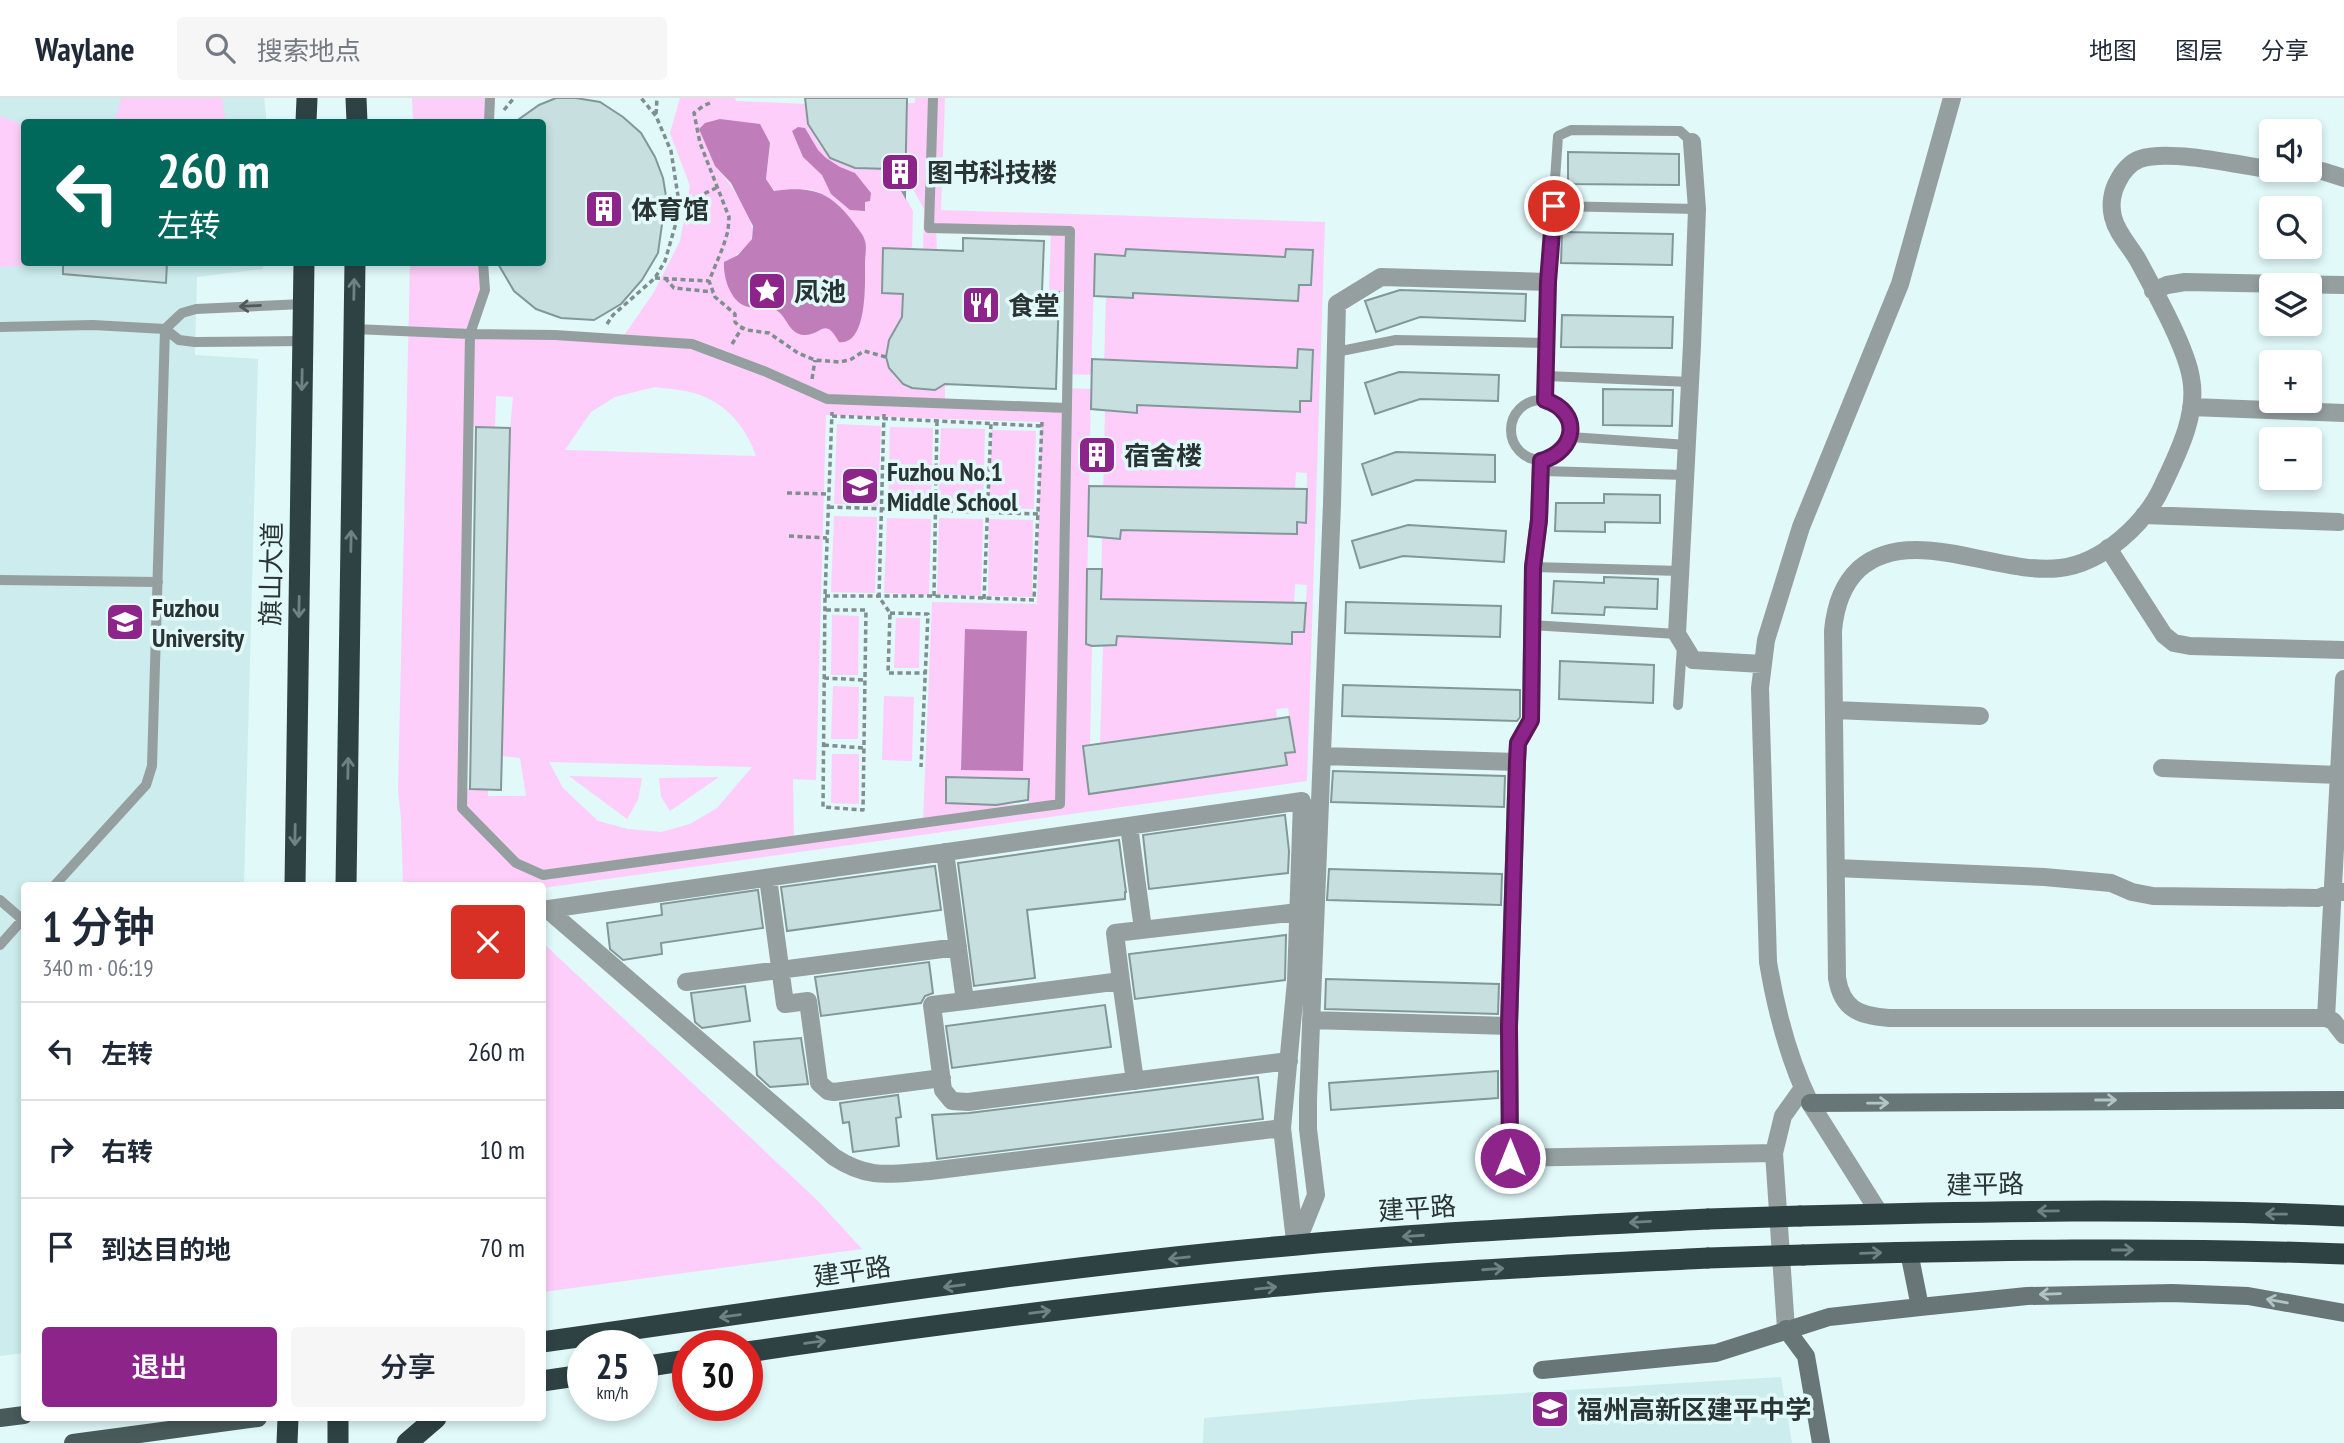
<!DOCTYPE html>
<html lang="zh">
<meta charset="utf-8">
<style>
:root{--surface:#fff;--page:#f6f6f7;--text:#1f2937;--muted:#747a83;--line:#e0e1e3;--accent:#8c2489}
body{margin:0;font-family:"PT Sans Narrow","Noto Sans SC",sans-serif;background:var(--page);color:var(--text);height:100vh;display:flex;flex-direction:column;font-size:26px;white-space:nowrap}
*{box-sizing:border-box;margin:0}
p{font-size:23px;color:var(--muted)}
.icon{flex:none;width:38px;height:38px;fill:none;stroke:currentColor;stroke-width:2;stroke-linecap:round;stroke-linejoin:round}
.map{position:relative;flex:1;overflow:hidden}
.sheet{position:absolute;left:21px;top:784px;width:525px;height:539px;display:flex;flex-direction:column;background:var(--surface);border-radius:7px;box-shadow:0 4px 10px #0003}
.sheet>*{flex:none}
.guide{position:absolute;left:21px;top:21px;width:525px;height:147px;border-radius:7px;box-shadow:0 4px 10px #0003;background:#00695c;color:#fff;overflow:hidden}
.fabs{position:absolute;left:2259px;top:21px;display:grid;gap:14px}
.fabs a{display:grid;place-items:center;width:63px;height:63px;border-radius:7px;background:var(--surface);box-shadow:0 4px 10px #0003;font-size:35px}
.speed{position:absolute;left:567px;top:1232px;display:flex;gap:14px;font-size:35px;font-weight:700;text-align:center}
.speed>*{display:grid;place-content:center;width:91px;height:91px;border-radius:50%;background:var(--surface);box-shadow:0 4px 10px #0003;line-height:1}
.speed small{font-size:18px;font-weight:400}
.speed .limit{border:10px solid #d22;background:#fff;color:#111}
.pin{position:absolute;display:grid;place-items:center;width:60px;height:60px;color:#fff;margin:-30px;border:4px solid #fff;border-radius:50%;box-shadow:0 2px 7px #0007}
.me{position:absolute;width:77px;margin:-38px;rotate:0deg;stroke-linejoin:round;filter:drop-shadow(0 0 5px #0008)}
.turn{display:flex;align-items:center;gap:24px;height:147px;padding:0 21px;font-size:32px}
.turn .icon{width:91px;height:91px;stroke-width:2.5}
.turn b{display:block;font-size:49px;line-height:60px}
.round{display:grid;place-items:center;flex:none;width:74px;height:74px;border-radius:7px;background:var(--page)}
.overview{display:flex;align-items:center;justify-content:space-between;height:119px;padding:0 21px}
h1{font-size:42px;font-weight:600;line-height:52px}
.primary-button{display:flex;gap:14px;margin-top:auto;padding:14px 21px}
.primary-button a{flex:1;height:80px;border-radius:7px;background:var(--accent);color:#fff;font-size:28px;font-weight:600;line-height:80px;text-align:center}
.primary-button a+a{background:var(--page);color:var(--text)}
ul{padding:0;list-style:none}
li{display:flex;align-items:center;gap:21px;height:98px;padding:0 21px;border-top:2px solid var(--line)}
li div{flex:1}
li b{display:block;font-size:26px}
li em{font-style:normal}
header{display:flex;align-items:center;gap:42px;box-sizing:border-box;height:98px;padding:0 35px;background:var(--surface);border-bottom:2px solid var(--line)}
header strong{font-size:33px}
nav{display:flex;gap:38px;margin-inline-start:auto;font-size:24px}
.search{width:490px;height:63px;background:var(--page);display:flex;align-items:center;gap:18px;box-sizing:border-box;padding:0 24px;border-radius:7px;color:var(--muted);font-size:26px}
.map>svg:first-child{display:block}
.built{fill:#cceced}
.green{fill:#fdcef9;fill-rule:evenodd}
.water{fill:#bf7eba}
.building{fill:#c8dfe0;stroke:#829898;stroke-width:2}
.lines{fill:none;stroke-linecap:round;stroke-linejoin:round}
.path{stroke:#7f8e8e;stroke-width:3.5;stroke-dasharray:5 3.5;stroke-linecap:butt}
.lane{stroke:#959f9f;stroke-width:10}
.street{stroke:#959f9f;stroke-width:18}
.secondary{stroke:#687677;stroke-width:18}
.primary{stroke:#495a5a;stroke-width:18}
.highway{stroke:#2f4243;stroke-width:21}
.highway-bridge{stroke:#2f4243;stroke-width:21}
.oneway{stroke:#6d8283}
.oneway2{stroke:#505959}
.oneway3{stroke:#b1c5c5}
.route-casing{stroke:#5b1759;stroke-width:18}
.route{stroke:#8c2489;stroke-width:12}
.labels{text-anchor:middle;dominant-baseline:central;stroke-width:7;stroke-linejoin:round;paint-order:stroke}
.poi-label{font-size:26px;font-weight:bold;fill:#2b3434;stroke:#e1f9f9;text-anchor:start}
.street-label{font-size:26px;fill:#2b3434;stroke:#e1f9f9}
</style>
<header>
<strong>Waylane</strong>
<div class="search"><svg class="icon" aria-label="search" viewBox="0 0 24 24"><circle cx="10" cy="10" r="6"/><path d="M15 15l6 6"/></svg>搜索地点</div>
<nav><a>地图</a><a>图层</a><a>分享</a></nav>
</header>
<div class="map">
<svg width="2344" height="1345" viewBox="0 0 2344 1345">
<rect width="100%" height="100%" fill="#e1f9f9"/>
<path class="built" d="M0,0H264L266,16V24H24V164H264L263,171L197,179L195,257L258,261L244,787L24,788V1255L0,1258Z
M1781,1279L1792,1345H1203L1204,1320L1424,1301Z"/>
<path class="green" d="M122,0H222L226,24H114Z
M412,0H490L489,24H413Z
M680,0H735L736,3L806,6C808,35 824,64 855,70C862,72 871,71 878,71L880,4L897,5L895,80L913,113L912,151H883L882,195L903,196C903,203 904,211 902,218C900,227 892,234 889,242C882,260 890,281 908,289C921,294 934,293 945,286V305L1067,310V290L1091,291L1086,545L1092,546L1090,647L1083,648L1089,695L1287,667L1285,655L1295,653L1288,610L1276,611L1277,620L1100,645L1103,547H1116L1117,538L1292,546V534L1304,533L1307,487L1295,486L1294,505L1123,501L1101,509L1102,439L1120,441L1121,432L1296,436L1297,424L1306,425L1307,375L1296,374L1295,391L1103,399L1105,313L1136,315L1137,307L1300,313V303H1311L1297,270L1123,262L1104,269L1106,199L1132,200L1133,195L1298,203L1299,187H1311L1313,152L1286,151L1285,159L1126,151L1125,158L1095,156L1091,277L1068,276L1069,194L1049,193L1051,132L936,130L937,152H923L924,111L905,77L907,5H915V0H945L941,112L1325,124L1307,683L543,790L542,788L403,787L401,721L398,692L410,165H483L485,192L470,236L621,242L654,194L680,143L690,88L670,35ZM720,21L737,24L770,45L766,81L775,93L808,91L818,94L839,107L865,141V194L834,235L828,230H821L772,210L762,209L725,164C734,159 745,152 751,142C760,125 727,81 715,68ZM655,289C670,291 687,292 700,297C728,307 747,331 756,358L565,352L591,314L615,299ZM496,298L513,299L510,330L502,658L520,660L526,698H488V692L463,690L469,328L495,330ZM826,317L1041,324L1037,506L932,504L923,724L794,742L793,681L816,682ZM549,664L752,669L717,710L690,726L661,734L628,731L598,723L563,690ZM947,679L1029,681L1028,707L946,705Z
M0,18L24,27V164L32,165L29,167L0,169Z
M837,326L881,328L878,408L834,406Z
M890,329L933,330L931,408L888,407Z
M941,330L985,331L983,410L938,409Z
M992,332L1036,333L1034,411L989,410Z
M834,418L877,419L875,495L831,494Z
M887,420L931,421L929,497L884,495Z
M939,420L983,421L981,498L937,496Z
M989,421L1033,422L1032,499L988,498Z
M832,517L859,518L858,577H831Z
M896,520H920L919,570H894Z
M833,588L859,589L858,641H831Z
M884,598L914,599L912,663L882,662Z
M832,656H859V706L831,705Z
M569,678L642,680L638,702L627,721Z
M719,679L670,713L661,699L659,680Z
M542,844L818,1103L862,1151L543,1194Z"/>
<path class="water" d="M720,21L760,26L770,45L766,81L774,93C812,88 830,93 854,125C857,130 864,137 865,143C867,149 865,158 865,165C865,182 868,248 839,244C824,217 822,238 803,237C788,235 787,218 776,212C767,207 758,211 749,209C731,206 723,180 724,164L738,157L752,141L753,128L731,85L715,68L699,31L705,25Z
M798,29L805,30L818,52L826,60L840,69L855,75L871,95L870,103L865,104V113L850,112L831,96L822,77L803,59L792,33Z
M965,531L1027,533L1023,673L961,672Z"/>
<path class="building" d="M556,0H576L600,4L623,19L641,35L655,59L663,80L666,98L658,155L642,182L621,206L594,222L561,220L536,211L514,193L497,164H542V24H515L539,7Z
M805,0H907L905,98L890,71L855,70L830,60L808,26Z
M1568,54L1679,56V87L1568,86Z
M1562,134L1673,136L1672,167L1561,165Z
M963,140L1044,143L1042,194H1059L1056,291L945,286L935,292L912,290L903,286L889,270L886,259L889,242L902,219L903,196L882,195L883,150L963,153Z
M1126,151L1285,159L1286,151L1313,152L1311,187H1299L1298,203L1133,195V200L1094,198L1095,156L1125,158Z
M63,164H167L166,185L63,176Z
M1400,192L1526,196L1525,223L1420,219L1376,234L1365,203Z
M1562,217L1673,219L1672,250L1561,249Z
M1298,251L1313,252L1311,303H1300V314L1137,307V315L1091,311L1092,261L1297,270Z
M1399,274L1499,277L1498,303L1420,301L1375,316L1365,285Z
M1603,291L1673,292L1672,328L1603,327Z
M476,329L510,330L501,692L470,691Z
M1396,354L1495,357V384L1416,382L1372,397L1362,366Z
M1089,388L1307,391L1306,425L1297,424V436L1121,432L1120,441L1088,438Z
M1604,396L1660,397V425L1605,424V434L1555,433L1556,405H1604Z
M1408,427L1506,433L1504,464L1403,458L1360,470L1352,443Z
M1087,471H1102L1101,501L1306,505L1304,534H1292V546L1117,538L1116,547L1092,548L1086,546Z
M1604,479L1658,481L1657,511L1605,509L1604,517L1552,515L1554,483L1604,485Z
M1346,504L1501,508L1500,539L1345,535Z
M1560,563L1654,567L1653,605L1559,601Z
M1343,587L1520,592V619L1517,623L1342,618Z
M1289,619L1295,654L1285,655L1287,667L1089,696L1083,648Z
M1333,673L1505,678L1504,709L1331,704Z
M946,679L1029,681L1028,702L996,707L946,705Z
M1285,717L1289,753L1288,775L1149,791L1143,737Z
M1119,742L1126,794H1125V801L1027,812L1035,880L974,888L958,765Z
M935,768L941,812L787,833L781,789Z
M1329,771L1502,776L1501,807L1327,802Z
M758,792L763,830L661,845L662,856L623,862L610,851L607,825L662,817L661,806Z
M1286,837L1285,882L1135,901L1129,856Z
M929,864L933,895L925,898L921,905L821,918L815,879Z
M1326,881L1499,886L1498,916L1325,911Z
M745,888L750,923L702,930L695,924L691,895Z
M1105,907L1111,949L952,970L946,928Z
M801,940L808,986L770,989L757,977L754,944Z
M1498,973V1000L1331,1012L1329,985Z
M1258,979L1263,1021L937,1061L932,1017L969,1015Z
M898,997L901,1019L896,1020L899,1048L853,1054L849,1024L843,1025L840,1005Z"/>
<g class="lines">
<path class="path" d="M710,5L703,8L694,15L700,45L729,119L728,133L723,149L709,183L715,199L735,216V224L739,228L747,232L769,235L798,255L815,262L839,264L850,262L864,253L886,259
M504,12L514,0
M656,16L657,0
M680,101L695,100L716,90
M655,180L709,183
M665,180L674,190L713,194
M607,226L613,217L655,180L665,163L680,111L671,53L656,18L641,0
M732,246L742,230
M812,281L815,262
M884,316L879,499L890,515L888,575H925
M832,318L1042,328
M787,395L829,396
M829,409L1038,416
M789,438L827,440
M825,498H934L1034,502L1042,324
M934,498L937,322
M984,501L991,325
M826,512H866L863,712L823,709L825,498L832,314
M890,515L928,516L921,669
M824,580L864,582
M824,647L864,650"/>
<path class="lane" d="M489,24L490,0
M1554,108L1697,111
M483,164L485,192L470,236L462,710L516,765L543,777L1060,706L1070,133L929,130L933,0
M0,229L93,227L165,231L179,242L195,244L303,243
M354,231L470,236L555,237L692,246L764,273L827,301L1067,310
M1336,254L1396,242L1547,245
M1546,278L1691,284
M1511 332a30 30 0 1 1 60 0a30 30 0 1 1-60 0Z
M1545,302L1548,184L1558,38L1571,32L1680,33L1692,44
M1570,339L1688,347
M1541,373L1686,377
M1533,469L1681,473
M0,482L158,484
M1531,527L1677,536
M1678,607L1682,548
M54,788L146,687L152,668L165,231L182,215L196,211L303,206
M0,802L23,822
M0,847L24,820"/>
<path class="street" d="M1692,44L1697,111L1692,247L1677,536L1693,562L1762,566
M2272,72C2240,67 2169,51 2140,61C2131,64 2122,74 2118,83C2112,93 2110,107 2113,119C2117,136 2131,149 2139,164C2155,194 2186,249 2191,280C2198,316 2178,355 2163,387C2146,425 2103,465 2060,470C1998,478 1911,425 1859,471C1842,487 1835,510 1833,533L1837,880C1842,911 1859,918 1889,920H2326L2344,581
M2272,72L2322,73L2344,80
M2153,193L2167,187L2185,184L2344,187
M2191,309L2344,315
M1541,363L1539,422L1533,469L1531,622L1518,645L1517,664L1509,928L1510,1060L1774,1055
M2144,417L2339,424
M2108,450L2164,537L2174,545L2190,548L2344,552
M1834,612L1980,618
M1322,658L1517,664
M2162,670L2339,677
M1129,728L1143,831
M945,754L965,903L1121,883L1135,983
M1836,770L2044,779L2111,785L2132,794L2153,798L2318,800L2333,794H2343
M768,780L785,906L808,903L819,985L828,993L834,994L942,980
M547,811L834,1059C869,1082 890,1076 930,1073L1282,1030L1295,1143
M542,812L1302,703L1296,883L1282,1030
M1121,883L1115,835L1298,814
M686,884L958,849
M965,903L932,907L943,992L952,1003L968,1004L1289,963
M2326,920L2333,923L2344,937
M1311,922L1509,928
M1880,1116L1810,1005C1789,962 1776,912 1768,864L1760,590L1766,542L1801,429L1900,186L1952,0
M1296,1147L1316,1097L1308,1031V1002L1332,406L1337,206L1381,179L1548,184
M1786,1231L1774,1055L1783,1018L1803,990"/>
<path class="secondary" d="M1810,1005L2344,1002
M1920,1209L2027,1198L2172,1195L2248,1198L2344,1215
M1786,1231L1806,1258L1821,1345
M1542,1272L1716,1255L1829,1219L1920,1209L1909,1154"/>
<path class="primary" d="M0,1320L24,1317
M73,1345L258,1320"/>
<path class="highway" d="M356,0L357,24
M306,24L307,0
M295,788L304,164
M346,788L355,164
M1800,1118C1981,1113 2163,1110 2344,1118
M1803,1157C1983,1152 2164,1149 2344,1156
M542,1244C793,1209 1044,1169 1297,1147C1434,1134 1571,1128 1708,1121
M747,1254C931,1227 1115,1203 1300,1186C1436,1173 1572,1167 1708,1160
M642,1269L688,1262
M542,1283L583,1277
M287,1345L288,1320
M338,1345V1320
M407,1345L436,1320"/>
<path class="highway-bridge" d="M1708,1121L1800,1118
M1708,1160L1803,1157"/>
</g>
<defs><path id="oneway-shaft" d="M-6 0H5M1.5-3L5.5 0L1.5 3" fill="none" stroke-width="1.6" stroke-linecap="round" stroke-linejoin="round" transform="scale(1.75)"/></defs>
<g class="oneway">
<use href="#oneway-shaft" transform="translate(354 191) rotate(-89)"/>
<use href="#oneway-shaft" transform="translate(302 282) rotate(91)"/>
<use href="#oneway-shaft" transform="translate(351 443) rotate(-89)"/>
<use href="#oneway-shaft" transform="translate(299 509) rotate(91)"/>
<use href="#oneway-shaft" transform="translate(348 670) rotate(-89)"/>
<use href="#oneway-shaft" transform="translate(295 737) rotate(91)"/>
<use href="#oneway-shaft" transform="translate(2048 1113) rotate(179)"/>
<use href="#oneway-shaft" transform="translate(2276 1116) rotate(-179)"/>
<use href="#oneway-shaft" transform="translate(1640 1124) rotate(177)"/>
<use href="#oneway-shaft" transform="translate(1413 1138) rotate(176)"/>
<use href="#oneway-shaft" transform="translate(2123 1152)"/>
<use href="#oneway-shaft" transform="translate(1871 1155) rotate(-2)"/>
<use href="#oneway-shaft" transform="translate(1179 1160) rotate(174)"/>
<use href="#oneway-shaft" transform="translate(1493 1171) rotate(-4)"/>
<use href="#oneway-shaft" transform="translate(954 1188) rotate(173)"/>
<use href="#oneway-shaft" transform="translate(1266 1190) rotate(-6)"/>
<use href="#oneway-shaft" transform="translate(1040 1214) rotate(-7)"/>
<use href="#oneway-shaft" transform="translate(730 1218) rotate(172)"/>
<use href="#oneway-shaft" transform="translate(815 1244) rotate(-8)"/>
</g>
<use class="oneway2" href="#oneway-shaft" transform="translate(250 208) rotate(177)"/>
<g class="oneway3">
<use href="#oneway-shaft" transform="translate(2106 1002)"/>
<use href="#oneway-shaft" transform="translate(1878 1005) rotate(-1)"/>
<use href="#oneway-shaft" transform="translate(2050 1196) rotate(178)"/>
<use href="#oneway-shaft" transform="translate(2277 1203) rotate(-170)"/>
</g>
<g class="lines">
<defs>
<path id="route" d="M1510,1060L1509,928L1517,664L1518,645L1531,622L1533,469L1539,422L1541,363C1577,353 1582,314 1545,302L1548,184L1554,108"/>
</defs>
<use href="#route" class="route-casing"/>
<use href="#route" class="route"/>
</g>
<defs>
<symbol id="building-square" viewBox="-11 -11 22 22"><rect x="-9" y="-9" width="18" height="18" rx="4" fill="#8c2489" stroke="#e1f9f9"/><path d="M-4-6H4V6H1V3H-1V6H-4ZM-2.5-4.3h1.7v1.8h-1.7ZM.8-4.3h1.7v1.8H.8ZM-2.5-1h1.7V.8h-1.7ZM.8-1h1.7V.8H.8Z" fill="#fff"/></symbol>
<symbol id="sight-square" viewBox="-11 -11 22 22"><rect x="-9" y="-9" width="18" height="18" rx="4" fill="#8c2489" stroke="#e1f9f9"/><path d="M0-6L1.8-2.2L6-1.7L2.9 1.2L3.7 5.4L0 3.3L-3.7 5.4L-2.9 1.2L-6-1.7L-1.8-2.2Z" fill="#fff"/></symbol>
<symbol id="restaurant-square" viewBox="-11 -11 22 22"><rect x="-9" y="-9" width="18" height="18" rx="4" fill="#8c2489" stroke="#e1f9f9"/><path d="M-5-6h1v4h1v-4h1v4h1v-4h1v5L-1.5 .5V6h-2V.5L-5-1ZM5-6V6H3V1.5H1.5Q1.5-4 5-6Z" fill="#fff"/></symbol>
<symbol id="school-square" viewBox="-11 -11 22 22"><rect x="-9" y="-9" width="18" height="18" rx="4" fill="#8c2489" stroke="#e1f9f9"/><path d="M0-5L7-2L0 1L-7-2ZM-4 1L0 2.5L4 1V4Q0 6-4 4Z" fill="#fff"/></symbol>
<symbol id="university-square" viewBox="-11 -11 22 22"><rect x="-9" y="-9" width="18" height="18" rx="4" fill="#8c2489" stroke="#e1f9f9"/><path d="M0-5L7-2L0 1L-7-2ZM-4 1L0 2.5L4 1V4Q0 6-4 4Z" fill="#fff"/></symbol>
</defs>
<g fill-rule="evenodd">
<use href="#building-square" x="878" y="52" width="44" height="44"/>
<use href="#building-square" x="582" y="89" width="44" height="44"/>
<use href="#sight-square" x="745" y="171" width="44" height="44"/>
<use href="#restaurant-square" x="959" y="185" width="44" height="44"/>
<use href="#building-square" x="1075" y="335" width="44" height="44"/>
<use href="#school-square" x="838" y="366" width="44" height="44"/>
<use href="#university-square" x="103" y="502" width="44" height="44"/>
<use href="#school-square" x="1528" y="1289" width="44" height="44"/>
</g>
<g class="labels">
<g class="poi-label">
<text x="927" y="74">图书科技楼</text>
<text x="631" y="111">体育馆</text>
<text x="794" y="193">凤池</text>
<text x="1008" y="207">食堂</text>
<text x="1124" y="357">宿舍楼</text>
<text x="887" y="373">Fuzhou No.1<tspan x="887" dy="30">Middle School</tspan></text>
<text x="152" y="509">Fuzhou<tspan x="152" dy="30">University</tspan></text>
<text x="1577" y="1311">福州高新区建平中学</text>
</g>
<g class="street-label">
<text transform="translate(271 476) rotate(-89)">旗山大道</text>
<text transform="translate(1985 1086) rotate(-1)">建平路</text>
<text transform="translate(1417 1110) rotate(-4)">建平路</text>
<text transform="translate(852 1173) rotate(-8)">建平路</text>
</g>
</g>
</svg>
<div class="fabs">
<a><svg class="icon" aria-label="sound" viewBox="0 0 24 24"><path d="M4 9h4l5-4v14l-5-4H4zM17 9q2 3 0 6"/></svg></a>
<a><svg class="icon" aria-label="search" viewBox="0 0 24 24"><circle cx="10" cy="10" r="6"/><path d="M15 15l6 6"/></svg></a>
<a><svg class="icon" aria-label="layers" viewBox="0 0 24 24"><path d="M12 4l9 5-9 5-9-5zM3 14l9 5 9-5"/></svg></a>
<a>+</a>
<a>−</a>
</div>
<div class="speed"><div>25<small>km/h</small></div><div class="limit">30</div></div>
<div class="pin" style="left:1554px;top:108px;background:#d93025"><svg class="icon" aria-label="arrive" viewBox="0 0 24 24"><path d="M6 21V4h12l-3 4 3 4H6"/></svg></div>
<svg class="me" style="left:1510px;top:1060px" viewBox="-20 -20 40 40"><circle r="17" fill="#8c2489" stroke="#fff" stroke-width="3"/><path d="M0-11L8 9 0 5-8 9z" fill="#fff"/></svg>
<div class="guide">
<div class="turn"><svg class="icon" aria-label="left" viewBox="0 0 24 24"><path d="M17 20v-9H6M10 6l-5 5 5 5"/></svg><div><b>260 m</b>左转</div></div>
</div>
<section class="sheet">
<div class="overview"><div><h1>1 分钟</h1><p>340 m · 06:19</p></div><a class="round" style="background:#d93025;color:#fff"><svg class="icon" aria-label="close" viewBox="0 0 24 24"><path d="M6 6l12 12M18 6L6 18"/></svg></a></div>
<ul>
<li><svg class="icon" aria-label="left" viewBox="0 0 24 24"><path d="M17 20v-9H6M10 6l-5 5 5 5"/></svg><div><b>左转</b></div><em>260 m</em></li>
<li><svg class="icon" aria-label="right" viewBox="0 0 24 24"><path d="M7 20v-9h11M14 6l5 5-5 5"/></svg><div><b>右转</b></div><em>10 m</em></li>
<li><svg class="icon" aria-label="arrive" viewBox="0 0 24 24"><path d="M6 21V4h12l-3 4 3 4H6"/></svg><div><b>到达目的地</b></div><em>70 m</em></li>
</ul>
<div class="primary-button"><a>退出</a><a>分享</a></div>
</section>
</div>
